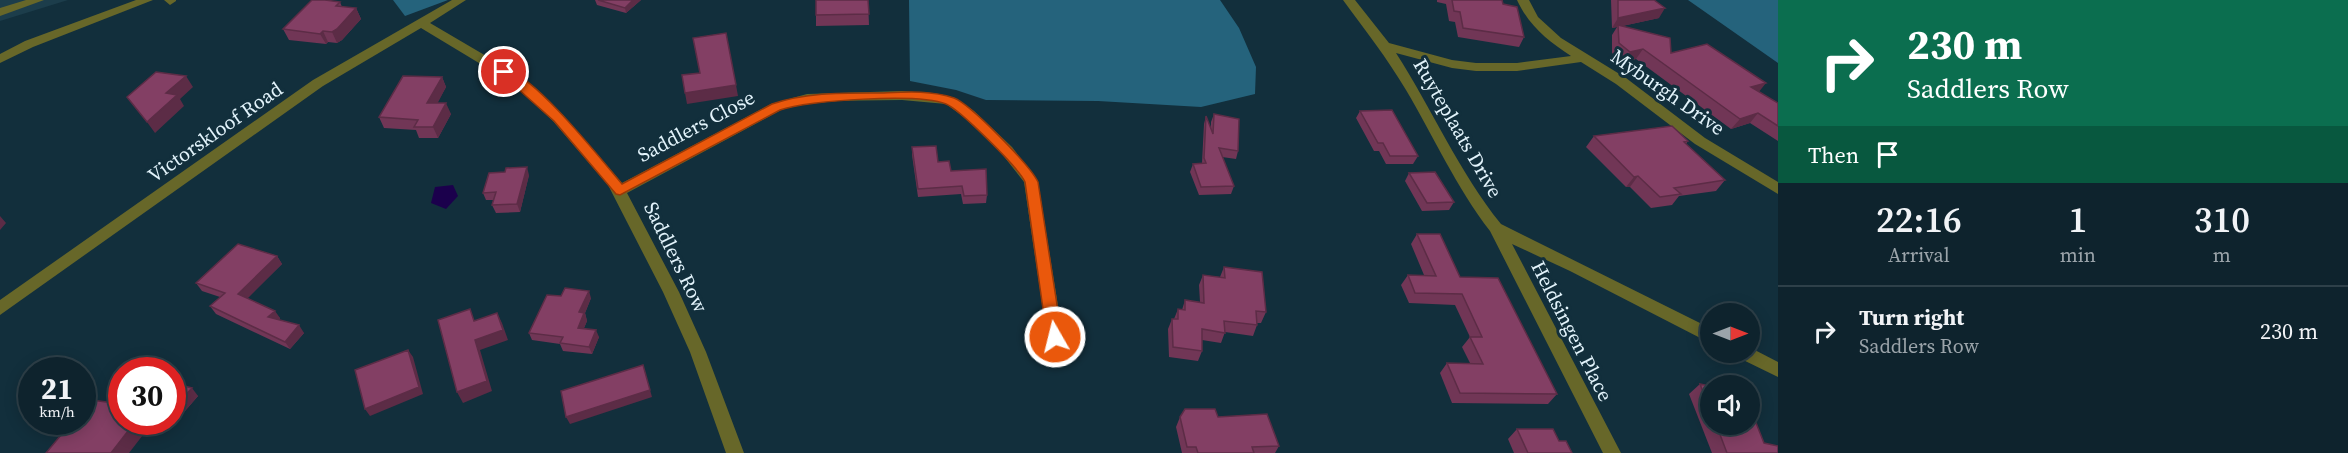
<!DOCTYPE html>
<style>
:root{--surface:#0e232d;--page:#1c2f39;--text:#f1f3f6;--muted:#9ba4aa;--line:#2e4049}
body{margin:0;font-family:"Source Serif 4",serif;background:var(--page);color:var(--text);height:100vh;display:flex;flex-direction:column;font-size:22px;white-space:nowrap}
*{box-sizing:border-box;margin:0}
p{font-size:20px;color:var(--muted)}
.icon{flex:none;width:33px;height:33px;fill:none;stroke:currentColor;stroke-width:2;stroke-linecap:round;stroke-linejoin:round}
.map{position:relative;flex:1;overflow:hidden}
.side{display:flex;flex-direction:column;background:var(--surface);width:570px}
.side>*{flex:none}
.banner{background:#0b6e4f;color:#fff;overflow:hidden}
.needle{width:39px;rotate:90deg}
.tools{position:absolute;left:1700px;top:303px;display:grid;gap:12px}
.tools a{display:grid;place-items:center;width:60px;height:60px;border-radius:50%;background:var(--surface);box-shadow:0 3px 15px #0003,0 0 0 2px var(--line);font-size:30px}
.speed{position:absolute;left:18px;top:357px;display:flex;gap:12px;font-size:30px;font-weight:700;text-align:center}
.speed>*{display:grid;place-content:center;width:78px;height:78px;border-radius:50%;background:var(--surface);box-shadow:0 3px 15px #0003,0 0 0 2px var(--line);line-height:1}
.speed small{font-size:15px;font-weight:400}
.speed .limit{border:9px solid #d22;background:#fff;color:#111}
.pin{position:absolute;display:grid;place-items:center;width:51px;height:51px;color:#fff;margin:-26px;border:3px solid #fff;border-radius:50%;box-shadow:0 2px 6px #0007}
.me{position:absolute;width:66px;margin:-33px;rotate:352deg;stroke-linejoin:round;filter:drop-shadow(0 0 4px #0008)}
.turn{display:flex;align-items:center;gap:21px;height:126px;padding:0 30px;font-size:27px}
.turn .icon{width:78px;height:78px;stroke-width:2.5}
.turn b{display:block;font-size:42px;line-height:51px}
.then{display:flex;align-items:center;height:57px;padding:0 30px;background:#0003;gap:12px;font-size:22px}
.eta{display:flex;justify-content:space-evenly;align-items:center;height:102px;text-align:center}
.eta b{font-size:36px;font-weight:600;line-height:42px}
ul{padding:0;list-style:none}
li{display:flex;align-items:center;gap:18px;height:90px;padding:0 30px;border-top:2px solid var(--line)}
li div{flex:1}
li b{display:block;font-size:22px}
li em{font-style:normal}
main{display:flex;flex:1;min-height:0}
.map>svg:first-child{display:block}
.built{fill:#1c3d4b}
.forest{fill:#25637c}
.water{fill:#1b004c}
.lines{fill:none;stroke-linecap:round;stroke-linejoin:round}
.street{fill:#676729;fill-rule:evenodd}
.wall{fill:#713656}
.shaded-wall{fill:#5c2c46}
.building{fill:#833f64;stroke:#5c2c46;stroke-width:1.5}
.route{fill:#ea580c;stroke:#983908;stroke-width:1.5}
.labels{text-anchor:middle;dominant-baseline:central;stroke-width:6;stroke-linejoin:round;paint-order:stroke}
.street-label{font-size:20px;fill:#e2f3fb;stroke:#122f3c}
</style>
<main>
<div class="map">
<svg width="1778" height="453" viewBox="0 0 1778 453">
<rect width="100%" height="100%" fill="#122f3c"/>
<path class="built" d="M0,0H68L0,21Z"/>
<path class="forest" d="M393,0H448L405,16Z
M909,0H1220L1239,28L1256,67L1255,94L1201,107L1098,101L986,100L956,90L910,81Z
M1688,0H1778V63Z"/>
<path class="water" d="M453,185L458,196L446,209L431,203L435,187Z"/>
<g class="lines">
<path class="street" d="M26,0H44L0,16V8Z
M136,0H153L33,47L0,63V54L25,41Z
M164,0H176V1L170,5Z
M452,0H466L430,23L522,77L563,115L622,183L771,104L807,94L902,91L939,94L955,98L974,111L1012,147L1038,182L1063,337L1061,342L1055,344L1049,342L1047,337L1024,182L1002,154L964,117L946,104L902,100L820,101L799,104L781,110L627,193L679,292L706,352L744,453H726L690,352L663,292L608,185L553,121L512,83L421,28L323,86L0,315V300L313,80Z
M1343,0H1355L1389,43L1452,60L1476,63H1517L1571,56C1548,41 1529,26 1517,0H1529L1538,17L1561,38L1626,78L1705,138L1778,182V194L1695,144L1616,84L1581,62L1517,71H1476L1452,68L1396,53C1432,109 1459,172 1501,224L1710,328V343L1570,271L1512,244L1621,453H1603L1490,231C1456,187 1434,137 1406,90C1387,58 1365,30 1343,0Z
M1749,347L1778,362V377L1737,357L1735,352H1749Z"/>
</g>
<path class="wall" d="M595,0H641L626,13L597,5Z
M868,0L869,25L816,26V15Z
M1437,0H1502L1503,4L1524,37L1519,47L1458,37L1455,22L1449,21L1446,4L1437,2Z
M1611,0H1654L1659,18L1622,26L1671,53L1759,92L1778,103V141L1750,123L1731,129L1636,59L1623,62L1612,53V35L1617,27L1612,28Z
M340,2L342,7L356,8L361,19L342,40L337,43L328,42L326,44L289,40L283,29Z
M442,77L446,87L437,103L451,114L438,138H419L416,130L384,128L379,117Z
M1360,111L1418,156L1413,164H1386L1379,151H1374L1356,118Z
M1214,114L1238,151L1236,159L1222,157L1234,186L1231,194L1199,195L1190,172L1193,164L1202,163L1204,124L1206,116L1211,129V122Z
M1594,136L1688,141L1686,144L1725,180L1716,191L1679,196L1672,205L1651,208L1630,187H1626L1586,147Z
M912,147L938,162L987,195L986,203L963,204L961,194L918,197L912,155Z
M1409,173L1454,202L1449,210L1422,211L1405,181Z
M529,175L520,212L496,213L492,205L494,200H486L483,193Z
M1417,234L1460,277L1557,394L1548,404L1452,403L1440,373L1447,363H1470L1462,347L1470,337L1455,305L1409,303L1401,285L1408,275H1424L1411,244Z
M277,256L282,264L247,298L280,318L279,320L304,333L290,349L216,314L210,306L220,297L202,291L196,283Z
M1224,267L1266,312L1261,323H1257V325L1253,336L1225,332L1221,343L1202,340V351L1198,361L1169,357L1168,329L1172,319H1174L1178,309L1182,310L1185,300L1200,302L1199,285L1203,275L1220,277Z
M561,296L591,298L585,313L587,321L584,328L599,337L592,354L563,351L560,344L532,340L529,333Z
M172,383L198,396L185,411L172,407Z
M1700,384L1710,386V424H1749L1764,443L1778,453H1712L1689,394Z
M1180,417H1218L1279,446L1275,453H1182L1176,427Z
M1517,429L1559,441L1572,453H1514L1508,439Z"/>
<path class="shaded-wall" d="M633,0H641L626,13L625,8Z
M356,8L361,19L342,40L337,43L332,32Z
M1665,8L1659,18L1618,27V25L1617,27L1612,28L1618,18Z
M323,31L328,42L326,44L320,34Z
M1643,49L1636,59L1623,62L1630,52Z
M186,76L193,87L180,99L184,106L155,133L147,122L166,93Z
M442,77L446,87L432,114L427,103Z
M1766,83L1758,93L1751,87Z
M736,85L738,96L687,104L685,93Z
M446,103L451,114L438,138L433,127Z
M1758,113L1750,123L1731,129L1740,119Z
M527,167L529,175L520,212L517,204Z
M1638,176L1630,187H1626L1634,177Z
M0,216L6,223L0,230Z
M277,256L282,264L244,302L238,294Z
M589,291L591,298L585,313L587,321L581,335L578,328L579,312Z
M275,311L280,318L274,325L268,317Z
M497,313L502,323L508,340L480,350L492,391L463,403L457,392L475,340Z
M299,325L304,333L290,349L285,342Z
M596,330L599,337L592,354L589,347Z
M408,350L413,357L423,394L370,416L365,409Z
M643,365L652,397L570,424L566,417Z
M192,388L198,396L185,411L178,403Z
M135,422H153L129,453H111Z"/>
<path class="building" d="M312,0H325L340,2L336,6L356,8L337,29L332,32L323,31L320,34L283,29Z
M598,0H633L625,8Z
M816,0H868L869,14L816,15Z
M1452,0H1502L1503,4L1517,7L1524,37L1463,28L1460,12L1454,11Z
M1618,0H1654L1665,8L1618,18Z
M1618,25L1670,38L1671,53L1707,44L1766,83L1751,87L1778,103V126L1758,113L1740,119L1643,49L1630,52L1619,43Z
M726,33L736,85L685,93L682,75L700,73L693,38Z
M156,72L186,76L166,93L177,95L147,122L127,97Z
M403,76L442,77L427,103H446L433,127H414L418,120L379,117Z
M1392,110L1418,156H1390L1383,143H1378L1360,111Z
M1214,114L1239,119L1238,151L1219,148L1234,186L1201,187L1193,164L1206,163L1204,158L1206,116L1213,134Z
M1672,126L1688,141L1684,142L1725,180L1674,188L1681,194L1660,197L1638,176L1634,177L1594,136Z
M936,146L938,162L949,161L951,171L986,169L987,195L964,196L962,186L918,189L912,147Z
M527,167L517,204L492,205L496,192L483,193L489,173L505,172L506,168Z
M1435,172L1454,202L1427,203L1409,173Z
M1417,234H1440L1460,277L1498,278L1557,394L1460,393L1447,363L1483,364L1470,337H1482L1462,294L1415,293L1408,275L1436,276Z
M238,244L277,256L238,294L275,311L268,317L299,325L285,342L210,306L225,293L196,283Z
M1224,267L1262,272L1266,312L1256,311L1257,325L1224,321L1225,333L1202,329V351L1173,347L1172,319H1178V309L1185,310V300L1204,303L1203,275L1225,278Z
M565,288L589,291L579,312L584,313L578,328L596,330L589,347L560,343L563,337L529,333L547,295L561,296Z
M470,309L474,321L497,313L503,330L475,340L487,381L457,392L438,320Z
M408,350L419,387L365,409L355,370Z
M643,365L650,390L566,417L561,391Z
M172,383L192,388L178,403L172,402Z
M1700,384L1710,386V410Z
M83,399L122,404V422H135L111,453H46L66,429L60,428L65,422H82Z
M1749,405L1764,443L1778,446V453H1727L1716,424H1749Z
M1185,409H1215L1218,417L1267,414L1279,446L1252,447L1254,453H1198L1196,447H1187L1180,417Z
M1517,429H1553L1559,441H1566L1572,453H1528Z"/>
<path class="route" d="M504,68C536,77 599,157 622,184L772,104C808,92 843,93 881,93C905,92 930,90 954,98C970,104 1030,165 1038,182L1062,337L1060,341H1049L1047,337L1025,182C1019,168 959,109 946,104C919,93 808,100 780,110L620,195L616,194L554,121L499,72Z"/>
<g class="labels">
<g class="street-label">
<text transform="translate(1668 92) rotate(35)">Myburgh Drive</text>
<text transform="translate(696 126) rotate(-28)">Saddlers Close</text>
<text transform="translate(1458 128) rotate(60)">Ruyteplaats Drive</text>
<text transform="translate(215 132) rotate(-35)">Victorskloof Road</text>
<text transform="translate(676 257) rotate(64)">Saddlers Row</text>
<text transform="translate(1572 331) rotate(63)">Heldsingen Place</text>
</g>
</g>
</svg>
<div class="tools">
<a><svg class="needle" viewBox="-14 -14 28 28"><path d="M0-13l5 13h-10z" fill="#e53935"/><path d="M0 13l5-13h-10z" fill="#9ba4aa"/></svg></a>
<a><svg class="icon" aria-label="sound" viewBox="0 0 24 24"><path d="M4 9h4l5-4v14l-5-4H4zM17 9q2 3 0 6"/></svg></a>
</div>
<div class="speed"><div>21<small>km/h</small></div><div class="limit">30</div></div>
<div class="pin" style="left:504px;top:72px;background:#d93025"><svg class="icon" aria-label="arrive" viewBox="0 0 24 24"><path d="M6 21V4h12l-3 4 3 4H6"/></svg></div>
<svg class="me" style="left:1055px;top:337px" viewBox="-20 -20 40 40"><circle r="17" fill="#ea580c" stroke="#fff" stroke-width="3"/><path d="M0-11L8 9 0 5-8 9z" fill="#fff"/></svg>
</div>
<section class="side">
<div class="banner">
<div class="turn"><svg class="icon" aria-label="right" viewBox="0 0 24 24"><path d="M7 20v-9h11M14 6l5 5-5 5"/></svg><div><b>230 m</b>Saddlers Row</div></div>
<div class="then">Then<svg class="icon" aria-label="arrive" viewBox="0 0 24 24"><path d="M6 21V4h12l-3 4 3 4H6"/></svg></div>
</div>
<div class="eta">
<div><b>22:16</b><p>Arrival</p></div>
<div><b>1</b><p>min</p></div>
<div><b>310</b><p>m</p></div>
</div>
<ul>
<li><svg class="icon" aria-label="right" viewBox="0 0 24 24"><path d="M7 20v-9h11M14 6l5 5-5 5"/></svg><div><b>Turn right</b><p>Saddlers Row</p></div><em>230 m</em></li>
</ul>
</section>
</main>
